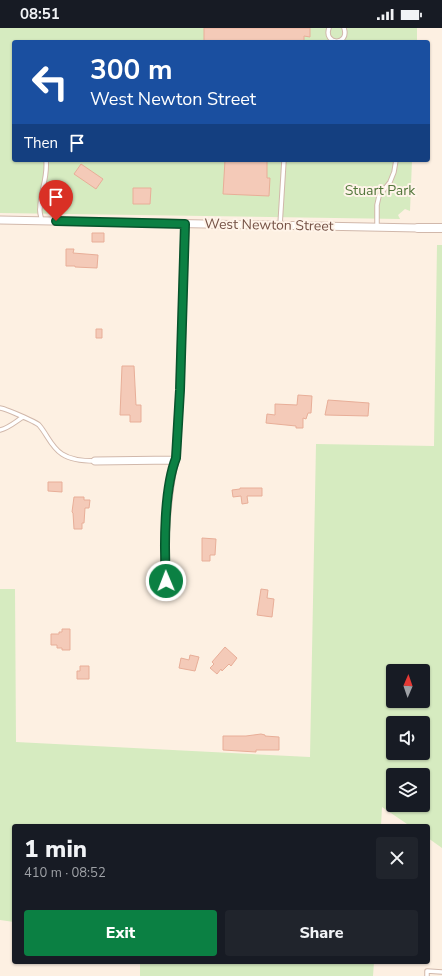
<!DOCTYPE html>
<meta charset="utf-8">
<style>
:root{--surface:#171b24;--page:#20242c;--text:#f1f3f6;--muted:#9ea1a6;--accent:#0b8043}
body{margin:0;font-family:"Nunito Sans",sans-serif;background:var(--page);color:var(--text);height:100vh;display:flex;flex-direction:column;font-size:15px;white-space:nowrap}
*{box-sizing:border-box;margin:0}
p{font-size:13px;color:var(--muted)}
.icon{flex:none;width:22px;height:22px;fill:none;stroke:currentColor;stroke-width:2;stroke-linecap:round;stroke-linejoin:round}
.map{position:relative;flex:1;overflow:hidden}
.details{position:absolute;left:12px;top:796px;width:418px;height:140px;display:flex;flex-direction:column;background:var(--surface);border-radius:4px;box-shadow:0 1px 3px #0004}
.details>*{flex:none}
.hud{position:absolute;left:12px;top:12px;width:418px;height:122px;border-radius:4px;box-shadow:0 1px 3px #0004;background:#1a4fa0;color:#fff;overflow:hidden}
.needle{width:26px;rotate:2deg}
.fabs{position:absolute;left:386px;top:636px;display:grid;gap:8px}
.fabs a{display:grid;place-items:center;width:44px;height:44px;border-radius:4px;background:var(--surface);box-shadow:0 1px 3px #0004;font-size:20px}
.pin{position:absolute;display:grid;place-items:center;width:34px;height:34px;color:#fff;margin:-41px -17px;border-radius:50% 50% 50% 0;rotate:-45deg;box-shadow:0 0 4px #0007}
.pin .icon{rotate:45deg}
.me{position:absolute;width:44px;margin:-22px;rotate:359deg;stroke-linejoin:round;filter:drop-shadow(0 0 3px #0008)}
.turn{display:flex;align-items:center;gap:14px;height:84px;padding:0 12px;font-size:18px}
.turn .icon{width:52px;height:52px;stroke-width:2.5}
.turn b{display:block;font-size:28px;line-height:34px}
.then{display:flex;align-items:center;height:38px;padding:0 12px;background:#0003;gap:8px;font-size:15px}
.round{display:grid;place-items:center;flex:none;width:42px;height:42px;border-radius:4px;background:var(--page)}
.head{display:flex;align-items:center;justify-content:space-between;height:68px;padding:0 12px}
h1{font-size:24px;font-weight:800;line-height:30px}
.cta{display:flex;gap:8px;margin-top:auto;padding:8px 12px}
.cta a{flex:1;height:46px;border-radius:4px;background:var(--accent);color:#fff;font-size:16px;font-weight:800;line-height:46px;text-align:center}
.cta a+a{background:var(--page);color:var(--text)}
.status{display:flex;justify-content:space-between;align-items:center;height:28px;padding:0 20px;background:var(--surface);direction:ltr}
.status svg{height:11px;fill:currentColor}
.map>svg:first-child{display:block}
.green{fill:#d6ebc0;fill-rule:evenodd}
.building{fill:#f4cab8;stroke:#e8ae98}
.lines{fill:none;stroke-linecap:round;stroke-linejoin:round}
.service-casing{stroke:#d1b8ab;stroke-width:5.5}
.minor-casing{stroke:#d1b8ab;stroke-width:9}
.tertiary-casing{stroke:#d1b8ab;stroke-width:10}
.service{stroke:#fff;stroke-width:3.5}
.minor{stroke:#fff;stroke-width:7}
.tertiary{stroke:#fff;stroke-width:8}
.route-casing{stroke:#07532c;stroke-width:10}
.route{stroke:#0b8043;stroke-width:7}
.labels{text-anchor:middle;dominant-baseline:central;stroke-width:4;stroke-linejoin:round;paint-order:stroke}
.park-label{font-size:14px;fill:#53773c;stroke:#fff4e9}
.street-label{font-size:14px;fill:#765347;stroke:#fff4e9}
</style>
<div class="status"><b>08:51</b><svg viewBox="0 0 49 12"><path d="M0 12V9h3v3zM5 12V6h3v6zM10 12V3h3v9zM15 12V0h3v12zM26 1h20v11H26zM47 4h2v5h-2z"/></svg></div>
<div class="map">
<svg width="442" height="948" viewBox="0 0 442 948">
<rect width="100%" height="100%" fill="#fdf0e2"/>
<path class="green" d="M0,0H417V14H14V132H412L410,183L405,181L398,187L400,191L0,185Z
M437,217H442V820L428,810V798H410L382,779L381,798H14V894L0,892V561H15L16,714L310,729L316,416L434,418ZM393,643H423V673H393ZM393,695H423V725H393ZM393,747H423V777H393Z
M140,934H374L373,948H140Z"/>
<path class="building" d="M204,0H310V9L304,8V14H204Z
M225,132H267V150H270L269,168L223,166Z
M81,136L103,151L96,161L74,146Z
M133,160H151L150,176H133Z
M92,205H104V214H92Z
M66,221H74L73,225L98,227L97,240L75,239V238H66Z
M96,301H102V310H96Z
M122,338H134L136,377H141V394H130V387H120Z
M298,367L312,368L311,385H308L306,391L303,390V400H296V398L266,395L267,386L275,387V376L297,377Z
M328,372L369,375L368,388L325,387Z
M48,454H62V464L48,463Z
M240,460H262V468H247L248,475L242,476L241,468L233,469L232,462L240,461Z
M74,469H84V472H90L89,480H85L84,495H82V501H74L73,485L72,484Z
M202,510L216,511L215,527H210V533H202Z
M261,561L268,562L267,570L274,571L272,589L257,587Z
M62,601H70V622H62V620H57V617H51V606H59V604H62Z
M225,619L237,630L231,638L229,636L222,643L221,641L217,646L210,640L214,636L212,634Z
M190,627L199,629L195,643L179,640L181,630L189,632Z
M80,638H89V651H77V643H80Z
M261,706L265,707V708L279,709V722H256V724L223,722V708H246Z"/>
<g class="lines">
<defs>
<path id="service" d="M329,0C323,17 350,18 344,0
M42,193C41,189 39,184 40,180C40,163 48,151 46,132
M280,197L284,132
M377,200V177L379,168L390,154L394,144L396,132
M0,380C4,380 36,394 39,397C47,406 51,419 62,426C71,432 84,433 95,433
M0,402C9,400 15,394 23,389
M427,948V943L442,944"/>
<path id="minor" d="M0,192L418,200
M95,433L175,432
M169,559C160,541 168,450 176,430L180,361L185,196"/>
<path id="tertiary" d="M418,200H442"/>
</defs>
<use href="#service" class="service-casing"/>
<use href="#minor" class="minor-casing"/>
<use href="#tertiary" class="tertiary-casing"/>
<use href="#service" class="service"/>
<use href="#minor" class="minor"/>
<use href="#tertiary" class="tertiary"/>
</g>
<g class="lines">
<defs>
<path id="route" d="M56,193L185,196L180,362L176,430C164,461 164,518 166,553"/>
</defs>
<use href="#route" class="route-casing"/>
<use href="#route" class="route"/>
</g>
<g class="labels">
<g class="park-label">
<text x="380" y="162">Stuart Park</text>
</g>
<g class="street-label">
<text transform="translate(269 197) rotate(1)">West Newton Street</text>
</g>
</g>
</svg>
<div class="fabs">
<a><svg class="needle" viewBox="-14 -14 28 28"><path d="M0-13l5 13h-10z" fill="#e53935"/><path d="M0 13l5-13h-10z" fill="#9ea1a6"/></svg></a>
<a><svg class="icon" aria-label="sound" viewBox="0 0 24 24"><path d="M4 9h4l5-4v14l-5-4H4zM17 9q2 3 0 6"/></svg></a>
<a><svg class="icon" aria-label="layers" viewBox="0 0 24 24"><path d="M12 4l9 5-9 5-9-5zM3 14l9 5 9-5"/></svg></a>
</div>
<div class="pin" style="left:56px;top:193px;background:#d93025"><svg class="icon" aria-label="arrive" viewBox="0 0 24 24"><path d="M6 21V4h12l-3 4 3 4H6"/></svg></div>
<svg class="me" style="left:166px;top:553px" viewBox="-20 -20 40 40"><circle r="17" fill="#0b8043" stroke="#fff" stroke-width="3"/><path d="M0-11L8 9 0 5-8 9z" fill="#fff"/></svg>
<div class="hud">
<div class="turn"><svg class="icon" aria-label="left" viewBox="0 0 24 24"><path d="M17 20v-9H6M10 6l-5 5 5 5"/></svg><div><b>300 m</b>West Newton Street</div></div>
<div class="then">Then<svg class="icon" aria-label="arrive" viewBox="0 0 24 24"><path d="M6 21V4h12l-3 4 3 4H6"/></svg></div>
</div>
<section class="details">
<div class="head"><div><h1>1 min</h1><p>410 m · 08:52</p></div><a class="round"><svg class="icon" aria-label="close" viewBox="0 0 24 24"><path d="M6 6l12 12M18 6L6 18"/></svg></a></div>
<div class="cta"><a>Exit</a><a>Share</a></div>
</section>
</div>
